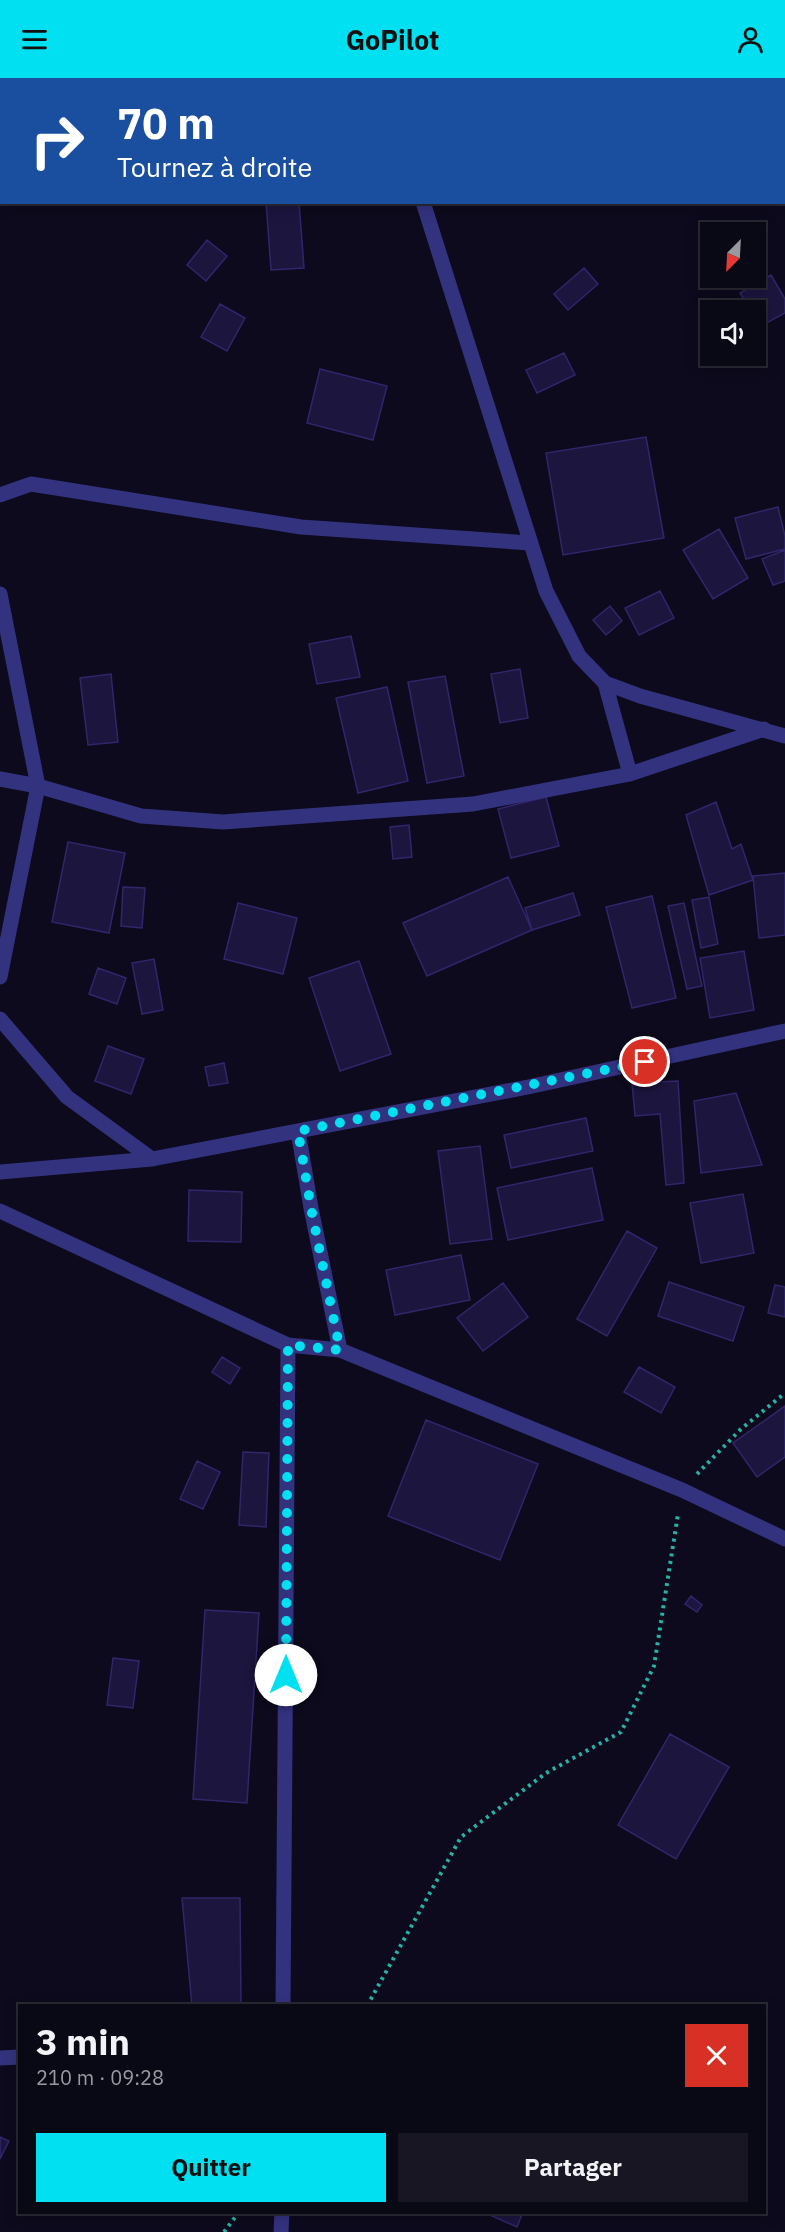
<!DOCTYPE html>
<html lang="fr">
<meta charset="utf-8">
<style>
:root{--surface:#090815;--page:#171622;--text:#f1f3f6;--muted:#999aa0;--line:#292934;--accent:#00e0f0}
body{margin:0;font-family:"IBM Plex Sans",sans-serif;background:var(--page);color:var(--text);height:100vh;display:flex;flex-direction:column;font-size:22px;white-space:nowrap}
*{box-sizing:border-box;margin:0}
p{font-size:20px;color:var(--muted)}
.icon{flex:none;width:33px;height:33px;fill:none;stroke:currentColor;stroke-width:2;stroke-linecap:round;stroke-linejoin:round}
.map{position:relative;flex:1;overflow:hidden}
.drawer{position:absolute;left:18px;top:1926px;width:748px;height:210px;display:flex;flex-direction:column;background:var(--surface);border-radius:0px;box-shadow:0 3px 15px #0003,0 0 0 2px var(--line)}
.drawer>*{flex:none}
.hud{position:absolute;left:0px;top:0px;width:786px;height:126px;box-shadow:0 3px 15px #0003,0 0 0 2px var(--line);background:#1a4fa0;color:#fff;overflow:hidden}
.needle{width:39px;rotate:204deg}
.buttons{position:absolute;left:700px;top:144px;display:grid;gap:12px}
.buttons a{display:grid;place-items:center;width:66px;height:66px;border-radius:0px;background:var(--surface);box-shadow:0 3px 15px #0003,0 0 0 2px var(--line);font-size:30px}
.pin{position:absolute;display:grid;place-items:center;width:51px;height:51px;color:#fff;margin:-26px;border:3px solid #fff;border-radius:50%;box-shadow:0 2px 6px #0007}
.me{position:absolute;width:66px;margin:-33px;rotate:0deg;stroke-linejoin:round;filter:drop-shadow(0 0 4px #0008)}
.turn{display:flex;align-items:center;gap:21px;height:126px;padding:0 18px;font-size:27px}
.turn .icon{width:78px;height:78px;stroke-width:2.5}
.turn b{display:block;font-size:42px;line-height:51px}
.round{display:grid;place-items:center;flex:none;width:63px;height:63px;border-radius:0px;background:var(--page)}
.headline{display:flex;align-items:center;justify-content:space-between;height:102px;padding:0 18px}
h1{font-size:36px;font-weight:800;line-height:45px}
.primary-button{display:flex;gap:12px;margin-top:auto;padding:12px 18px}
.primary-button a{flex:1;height:69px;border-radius:0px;background:var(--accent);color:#111;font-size:24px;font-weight:800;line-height:69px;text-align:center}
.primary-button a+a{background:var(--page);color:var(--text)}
header{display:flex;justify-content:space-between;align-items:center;height:78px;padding:0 18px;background:var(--accent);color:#111;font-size:27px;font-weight:800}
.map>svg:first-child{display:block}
.building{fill:#1c153e;stroke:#31266b;stroke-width:1.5}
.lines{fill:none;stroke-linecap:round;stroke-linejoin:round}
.path{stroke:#26b2a5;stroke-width:4;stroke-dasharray:3 4.5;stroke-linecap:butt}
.minor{stroke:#33327e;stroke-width:15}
.route{stroke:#00e0f0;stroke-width:10;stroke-dasharray:0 18}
</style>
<header><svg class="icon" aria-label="menu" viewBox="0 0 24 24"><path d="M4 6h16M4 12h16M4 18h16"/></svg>GoPilot<svg class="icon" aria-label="person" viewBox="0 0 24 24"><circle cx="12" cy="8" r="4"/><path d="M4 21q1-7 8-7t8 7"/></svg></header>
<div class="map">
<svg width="785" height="2154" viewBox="0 0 785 2154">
<rect width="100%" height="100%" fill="#0c0a1c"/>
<path class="building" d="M266,124H299L304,190L271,192Z
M207,162L227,178L206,203L187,187Z
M584,190L598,206L568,232L554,216Z
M771,197L785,221V235L759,249L756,243V232H750L740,215Z
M220,226L245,240L227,273L201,259Z
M564,275L575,297L537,315L526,292Z
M320,291L387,308L373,362L307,345Z
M646,359L664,460L563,477L546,375Z
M778,429L785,458V471L746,481L735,440Z
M719,451L748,500L713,521L683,472Z
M785,472V503L773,507L762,481Z
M660,513L674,540L639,557L625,530Z
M610,528L622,543L606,557L593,542Z
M351,558L360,599L317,606L309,566Z
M520,591L528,640L500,645L491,596Z
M111,596L118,664L88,667L80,600Z
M445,598L464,698L427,705L408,604Z
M387,609L408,703L358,715L336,620Z
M546,719L559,768L511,780L498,731Z
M716,724L732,771L741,766L753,802L709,817L686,737Z
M409,747L412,779L393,781L390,749Z
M68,764L125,775L109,855L52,844Z
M785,795V857L759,860L753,798Z
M508,799L532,852L427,898L403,845Z
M123,809L145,810L142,850L121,848Z
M573,815L580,837L532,852L525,830Z
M652,818L676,920L632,930L606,829Z
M709,819L718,866L701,870L692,822Z
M238,825L297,840L283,896L224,881Z
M684,825L702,908L687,911L668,828Z
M744,873L754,932L710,940L700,880Z
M154,881L163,932L142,936L132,885Z
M359,883L391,976L340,993L309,900Z
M98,890L126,900L117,926L89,916Z
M108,968L144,981L131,1016L95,1003Z
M224,985L228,1005L209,1008L205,989Z
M678,1003L684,1105L666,1107L660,1036L635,1038L632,1005Z
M736,1015L762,1087L701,1095L694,1023Z
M586,1040L593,1073L511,1090L504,1057Z
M480,1068L492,1161L450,1166L438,1073Z
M592,1090L603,1142L508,1162L497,1110Z
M189,1112L242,1114L241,1164L188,1163Z
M743,1116L754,1175L701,1185L690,1125Z
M627,1153L657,1170L607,1258L577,1241Z
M461,1177L470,1222L395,1237L386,1192Z
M669,1204L744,1229L733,1263L658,1238Z
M503,1205L528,1239L483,1273L457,1240Z
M775,1207L785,1209V1239L768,1235Z
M222,1279L240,1290L230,1306L212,1294Z
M639,1289L675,1309L661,1335L624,1314Z
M785,1328V1379L757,1399L733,1365Z
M426,1342L538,1386L500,1482L388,1438Z
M243,1374L269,1375L266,1449L239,1447Z
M197,1383L220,1394L203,1431L180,1421Z
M691,1518L702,1527L697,1534L685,1526Z
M205,1532L259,1535L247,1725L193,1721Z
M113,1580L139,1583L133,1630L107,1627Z
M670,1656L729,1689L676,1781L618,1747Z
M182,1820H240L241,1928H192Z
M0,2059L9,2063L0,2081Z
M491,2134H523L517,2149L490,2137Z"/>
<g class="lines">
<path class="path" d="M697,1396L741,1351L785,1315
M367,1928L461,1759L546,1695L621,1654L654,1588L678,1436
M224,2154L239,2134"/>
<path class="minor" d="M384,0L385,2
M423,124L546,513L579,578L605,605L640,618L785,658
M0,417L31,406L301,449L530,465
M0,516L38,708L0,899
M605,605L630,696
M0,701L38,708L141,738L223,744L473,726L630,696L764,651
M0,941L67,1019L152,1081
M298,1053L311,1130L340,1272
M0,1094L152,1081L528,1009L785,953
M0,1133L288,1267L283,1928
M288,1267L340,1272L682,1412L785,1461
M0,1980L20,1979
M281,2154L282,2134"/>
</g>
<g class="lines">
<path class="route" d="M286,1597L288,1267L340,1272L311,1130L298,1053L645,984"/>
</g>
</svg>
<div class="buttons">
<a><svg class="needle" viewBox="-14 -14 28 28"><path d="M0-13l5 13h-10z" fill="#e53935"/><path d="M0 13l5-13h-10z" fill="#999aa0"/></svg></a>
<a><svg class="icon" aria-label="sound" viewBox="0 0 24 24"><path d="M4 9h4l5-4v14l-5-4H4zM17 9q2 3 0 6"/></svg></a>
</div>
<div class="pin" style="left:645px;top:984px;background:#d93025"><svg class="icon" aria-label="arrive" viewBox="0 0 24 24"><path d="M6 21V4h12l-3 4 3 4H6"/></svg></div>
<svg class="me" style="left:286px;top:1597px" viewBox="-20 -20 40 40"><circle r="19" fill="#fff"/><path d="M0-13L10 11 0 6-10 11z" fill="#00e0f0"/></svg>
<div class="hud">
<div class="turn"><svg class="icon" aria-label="right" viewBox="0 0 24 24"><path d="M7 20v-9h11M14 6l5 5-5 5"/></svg><div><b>70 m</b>Tournez à droite</div></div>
</div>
<section class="drawer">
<div class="headline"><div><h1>3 min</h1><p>210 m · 09:28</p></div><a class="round" style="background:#d93025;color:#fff"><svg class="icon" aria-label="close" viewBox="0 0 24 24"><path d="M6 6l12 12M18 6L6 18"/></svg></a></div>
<div class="primary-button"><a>Quitter</a><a>Partager</a></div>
</section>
</div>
